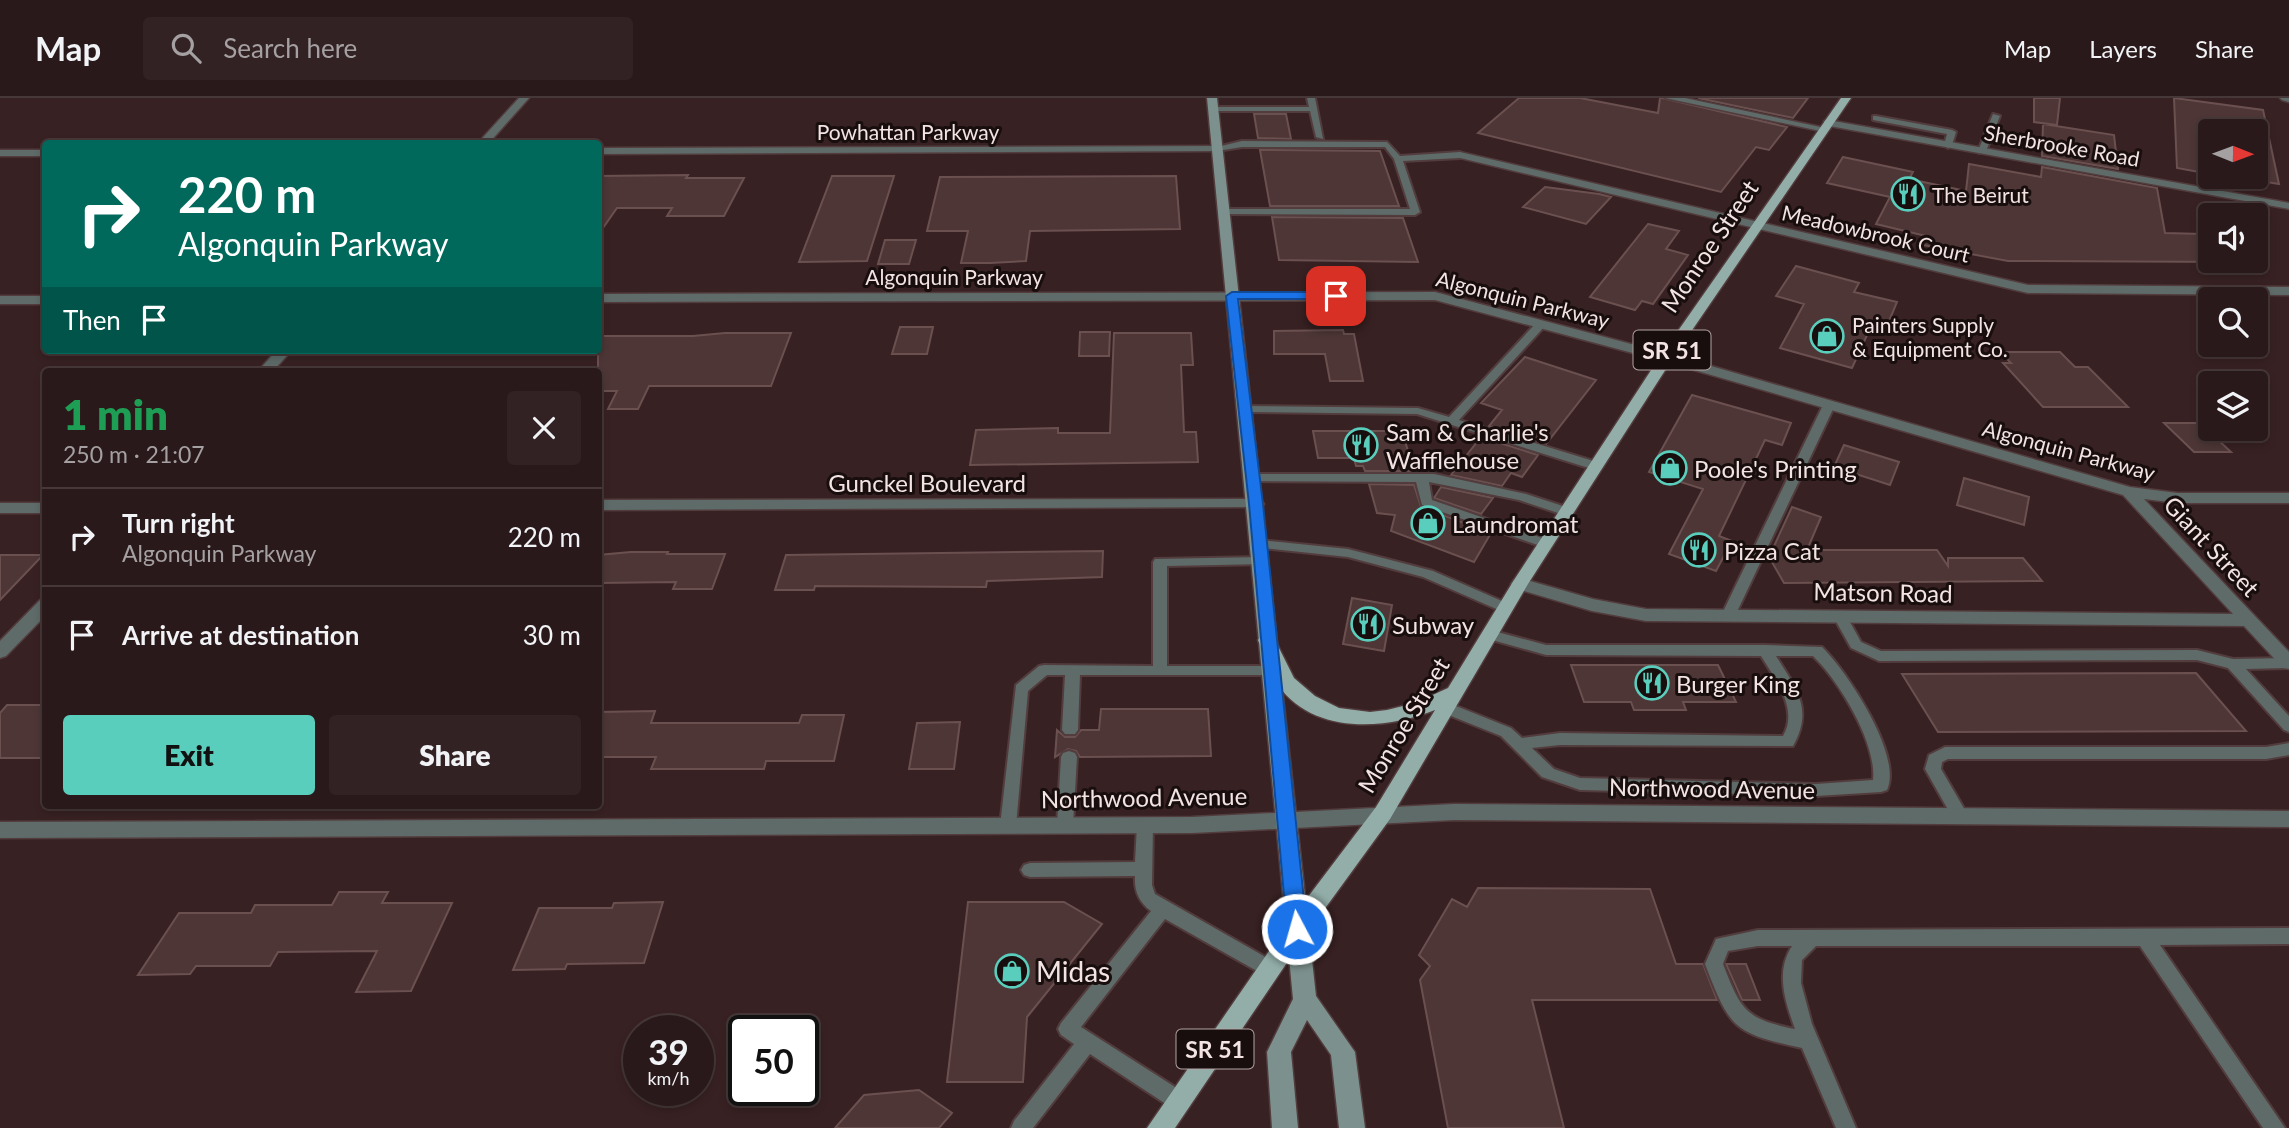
<!DOCTYPE html>
<meta charset="utf-8">
<style>
:root{--surface:#2a191a;--page:#322223;--text:#f1f3f6;--muted:#a5a0a2;--line:#463839;--accent:#5acebd}
body{margin:0;font-family:Lato,sans-serif;background:var(--page);color:var(--text);height:100vh;display:flex;flex-direction:column;font-size:26px;white-space:nowrap}
*{box-sizing:border-box;margin:0}
p{font-size:23px;color:var(--muted)}
.icon{flex:none;width:38px;height:38px;fill:none;stroke:currentColor;stroke-width:2;stroke-linecap:round;stroke-linejoin:round}
.map{position:relative;flex:1;overflow:hidden}
.side{position:absolute;left:42px;top:270px;width:560px;height:441px;display:flex;flex-direction:column;background:var(--surface);border-radius:7px;box-shadow:0 4px 10px #0003,0 0 0 2px var(--line)}
.side>*{flex:none}
.top-card{position:absolute;left:42px;top:42px;width:560px;height:214px;border-radius:7px;box-shadow:0 4px 10px #0003,0 0 0 2px var(--line);background:#00695c;color:#fff;overflow:hidden}
.needle{width:46px;rotate:91deg}
.buttons{position:absolute;left:2198px;top:21px;display:grid;gap:14px}
.buttons a{display:grid;place-items:center;width:70px;height:70px;border-radius:7px;background:var(--surface);box-shadow:0 4px 10px #0003,0 0 0 2px var(--line);font-size:35px}
.speed{position:absolute;left:623px;top:917px;display:flex;gap:14px;font-size:35px;font-weight:700;text-align:center}
.speed>*{display:grid;place-content:center;width:91px;height:91px;border-radius:50%;background:var(--surface);box-shadow:0 4px 10px #0003,0 0 0 2px var(--line);line-height:1}
.speed small{font-size:18px;font-weight:400}
.speed .limit{border:4px solid #111;border-radius:10px;background:#fff;color:#111}
.pin{position:absolute;display:grid;place-items:center;width:60px;height:60px;color:#fff;margin:-30px;border-radius:14px;box-shadow:0 4px 10px #0006}
.me{position:absolute;width:77px;margin:-38px;rotate:354deg;stroke-linejoin:round;filter:drop-shadow(0 0 5px #0008)}
.turn{display:flex;align-items:center;gap:24px;height:147px;padding:0 21px;font-size:32px}
.turn .icon{width:91px;height:91px;stroke-width:2.5}
.turn b{display:block;font-size:49px;line-height:60px}
.then{display:flex;align-items:center;height:66px;padding:0 21px;background:#0003;gap:14px;font-size:26px}
.round{display:grid;place-items:center;flex:none;width:74px;height:74px;border-radius:7px;background:var(--page)}
.overview{display:flex;align-items:center;justify-content:space-between;height:119px;padding:0 21px}
h1{font-size:42px;font-weight:800;line-height:52px;color:#1e9e55}
.action{display:flex;gap:14px;margin-top:auto;padding:14px 21px}
.action a{flex:1;height:80px;border-radius:7px;background:var(--accent);color:#111;font-size:28px;font-weight:800;line-height:80px;text-align:center}
.action a+a{background:var(--page);color:var(--text)}
ul{padding:0;list-style:none}
li{display:flex;align-items:center;gap:21px;height:98px;padding:0 21px;border-top:2px solid var(--line)}
li div{flex:1}
li b{display:block;font-size:26px}
li em{font-style:normal}
header{display:flex;align-items:center;gap:42px;box-sizing:border-box;height:98px;padding:0 35px;background:var(--surface);border-bottom:2px solid var(--line)}
header strong{font-size:33px}
nav{display:flex;gap:38px;margin-inline-start:auto;font-size:24px}
.search{width:490px;height:63px;background:var(--page);display:flex;align-items:center;gap:18px;box-sizing:border-box;padding:0 24px;border-radius:7px;color:var(--muted);font-size:26px}
.map>svg:first-child{display:block}
.building{fill:#4e3636;stroke:#6b5050;stroke-width:2}
.lines{fill:none;stroke-linecap:round;stroke-linejoin:round}
.lane-casing{stroke:#523c3d;stroke-width:4}
.street-casing{stroke:#523c3d;stroke-width:3}
.secondary-casing{stroke:#523c3d;stroke-width:3}
.primary-casing{stroke:#523c3d;stroke-width:3}
.lane{fill:#5e6b69;fill-rule:evenodd}
.street{fill:#5e6b69;fill-rule:evenodd}
.secondary{fill:#7c918d;fill-rule:evenodd}
.primary{fill:#93aea9;fill-rule:evenodd}
.route{fill:#1a73e8;stroke:#114b97;stroke-width:2}
.labels{text-anchor:middle;dominant-baseline:central;stroke-width:6;stroke-linejoin:round;paint-order:stroke}
.far-street-label{font-size:21px;fill:#f4e3e3;stroke:#180e0e}
.far-poi-label{font-size:21px;fill:#f4e3e3;stroke:#180e0e;text-anchor:start}
.shield{fill:#180e0e;stroke:#b2a3a3;stroke-width:2}
.shield-label{font-size:23px;font-weight:bold;fill:#f4e3e3}
.street-label{font-size:24px;fill:#f4e3e3;stroke:#180e0e}
.poi-label{font-size:24px;fill:#f4e3e3;stroke:#180e0e;text-anchor:start}
.near-poi-label{font-size:28px;fill:#f4e3e3;stroke:#180e0e;text-anchor:start}
</style>
<header>
<strong>Map</strong>
<div class="search"><svg class="icon" aria-label="search" viewBox="0 0 24 24"><circle cx="10" cy="10" r="6"/><path d="M15 15l6 6"/></svg>Search here</div>
<nav><a>Map</a><a>Layers</a><a>Share</a></nav>
</header>
<div class="map">
<svg width="2289" height="1030" viewBox="0 0 2289 1030">
<rect width="100%" height="100%" fill="#382122"/>
<path class="building" d="M1519,0H1580L1658,15L1660,0H1662L1787,29L1769,52L1756,49L1721,94L1478,35Z
M1698,0H1808L1793,20Z
M2034,0H2060L2057,27L2034,24Z
M2174,0L2263,12L2279,86L2236,79H2256V33H2210V76L2177,70Z
M1254,16H1286L1291,41L1258,40Z
M2043,26L2114,37L2118,71L2042,58Z
M1260,52L1380,53L1399,108H1270Z
M1843,59L1913,74L1909,81L1966,93L1969,66L2041,79L2042,69L2157,90L2165,135L2203,136L2210,141V163L2239,164L2008,163L1923,147L1926,138L1876,126L1890,99L1827,85Z
M688,77L686,80H744L724,118H667L672,110H617L598,137V78Z
M832,78H894L867,163L799,164Z
M1176,78L1180,131L1030,133L1026,163L990,165H961L968,133H927L940,79Z
M1545,89L1599,96L1611,99L1586,126L1523,109Z
M1272,119L1403,120L1418,164L1279,162Z
M1648,126L1679,133L1666,151L1688,157L1653,206L1642,203L1635,212L1590,199Z
M885,142H916L909,166H878Z
M1796,168L1859,185L1854,194L1897,204L1887,228L1873,224L1852,270L1780,250L1804,206L1776,198Z
M900,229H933L927,256H892Z
M1343,232L1344,236H1354L1363,283H1330L1325,256H1274V233Z
M1080,234H1110L1109,258H1079Z
M725,235H791L771,288H649L638,311H608L617,293H598V238H693Z
M1114,235H1191L1193,267H1181L1184,334H1196L1198,364L970,367L976,332L1058,330V335H1110Z
M2000,254H2060L2075,269H2088L2128,309H2043L2003,265H2011Z
M1525,259L1596,282L1546,346L1489,328L1502,312L1481,305Z
M1692,297L1791,325L1782,347L1765,342L1719,438L1732,443L1716,473L1669,456L1703,391L1649,374Z
M2164,325H2200L2231,354H2194Z
M1313,333H1402L1414,373H1365L1363,368H1356L1354,360H1318Z
M1481,339L1538,357L1522,379L1511,375L1502,388L1451,377Z
M1844,347L1899,364L1890,387L1834,369Z
M1964,380L2029,399L2024,427L1957,407Z
M1369,386L1414,387L1421,409L1491,435L1474,464L1391,433L1395,417L1377,415Z
M1441,389L1493,400L1481,416L1434,400Z
M1792,409L1821,419L1807,452H1937L1948,468V460H2023L2042,483L1784,485L1769,459Z
M1103,453L1102,479L987,483L986,489L815,488L814,492H775L786,457Z
M631,454H668L667,456H725L712,491H673L676,484L598,485V457Z
M0,457H43L0,502Z
M1352,500L1392,507L1384,553L1343,546Z
M1571,567H1718L1736,604H1683L1686,612H1634L1631,604H1584Z
M2196,575L2246,633L1938,634L1902,576Z
M7,607H46V660H0V615Z
M1101,611H1208L1211,658L1080,659L1076,653L1068,651L1055,659L1057,632L1065,639H1075L1081,632H1099Z
M655,613L651,625H799L802,617H844L834,663H766L764,671H651L656,659H598V614Z
M960,624L954,671H909L917,625Z
M1478,790L1650,791L1676,866H1703L1717,902H1532L1564,1030H1448L1420,882L1430,868L1419,857L1452,801L1467,809Z
M339,794H388L382,805H452L411,893L356,894L377,853L278,854L270,868H196L190,876L138,877L179,815H251L255,807H332Z
M663,804L644,865L567,866L565,871L513,872L539,810H612L614,805Z
M968,804H1064L1102,826L1027,919L1023,984H947Z
M1726,866H1746L1760,902H1742Z
M919,992L952,1015L939,1030H835L864,997Z"/>
<g class="lines">
<defs>
<path id="lane" d="M1307,0H1315L1323,41L1316,39L1310,13H1213L1209,11L1213,9H1309Z
M1993,16L2000,18L1986,53L1979,55L1978,53Z
M1876,18L1952,32L1956,34L1952,47L1948,50L1944,47L1947,36L1873,22V18Z
M1242,43L1387,44L1400,58L1460,54L1464,57L1460,60L1403,63L1420,114L1415,117L1221,116V112L1224,111H1410L1394,61L1385,49H1242L1217,53L1213,50Z
M1541,223L1546,226L1545,228L1459,322L1600,365L1602,368L1600,371H1592L1417,316L1245,314L1239,311L1245,308L1418,310L1449,319L1537,224Z
M1829,304L1835,307L1735,518L1728,523L1723,521L1721,518L1823,307Z
M1253,376H1434L1526,396L1572,411L1573,414L1567,418L1519,402L1429,384L1432,402L1551,443L1553,446L1546,450L1422,407L1416,384L1249,383L1247,380L1249,377Z
M1259,442L1348,451L1433,473L1511,507L1513,510L1511,513H1501L1423,479L1348,459L1254,449L1252,446Z
M1261,459L1268,463L1266,466L1167,468V568H1270L1275,569L1277,573L1275,577H1080L1078,632L1075,636H1065L1062,632L1065,577H1047L1028,593L1016,728L1014,733L1008,735L1002,733L1000,728L1016,587L1039,568L1044,567L1153,568V464L1155,461Z
M1840,513L1845,515L1861,544L1881,553L2197,552L2233,561L2289,560V570L2246,571L2289,618V634L2284,632L2228,570L2197,562L1879,563L1851,550L1833,518Z
M1490,532L1546,547H1765L1822,549C1847,573 1903,658 1887,692L1881,694L1816,698L1580,692L1542,679L1501,638L1441,614L1438,610L1441,606H1451L1511,630L1522,640L1560,635L1783,638C1799,611 1775,581 1761,558L1546,557L1485,540L1483,537L1485,534ZM1776,558H1813C1839,583 1877,645 1873,682L1816,686L1580,680L1554,671L1532,650L1560,647L1793,648C1814,611 1796,590 1776,558Z
M2289,645V657L2266,661H1948L1942,664L1941,671L1969,719L1967,724L1961,725L1955,724L1925,671L1929,657L1945,649H2266Z
M1069,653L1075,655L1077,659L1073,728L1071,733L1065,735L1059,733L1057,728L1061,659L1063,655Z
M1145,720L1151,722L1153,727L1152,787L1155,796L1276,865L1279,871L1276,877L1270,879L1264,877L1165,821L1081,929L1186,996L1189,1003L1186,1010L1179,1012L1172,1010L1090,956L1033,1030H1011L1014,1023L1074,946L1061,937L1058,931L1061,925L1151,813C1139,804 1134,793 1135,778L1030,779L1024,777L1021,772L1024,767L1030,765L1135,764L1137,727L1139,722Z
M2289,830V846L2160,847L2285,1030H2263L2140,848H1816L1802,862L1801,885L1812,926L1856,1030H1836L1802,950C1733,935 1730,931 1705,866L1716,841L1758,832ZM1758,848H1792C1775,874 1785,903 1795,931C1745,921 1741,912 1723,866L1728,853Z"/>
<path id="street" d="M519,0H529L488,46H477Z
M1665,0H1685L1830,31L1825,34Z
M2280,0H2289V4L2282,2Z
M1828,22L2289,105V111L1824,27V23Z
M1221,48V52L1217,53L598,56V50Z
M0,52H46V58H0Z
M1460,54L2028,187L2289,189V197L2028,195L1456,59L1455,57Z
M1435,194L1680,259L2130,389L2178,395H2289V405H2178L2144,401L2289,554V571L2283,570L2244,528L1646,523L1592,513L1514,490L1511,486L1514,482L1520,480L1593,501L1646,511L2233,516L2123,397L1670,265L1435,202L598,204V196Z
M0,198H46V206H0Z
M277,252H292L273,273H258Z
M1256,401L1262,403L1264,406L1262,409L598,412V402Z
M0,405H46V415H0Z
M46,500V517L6,558L0,560V543L40,502Z
M1454,706L2289,713V729L1454,722L1192,735L0,740V724L1192,719Z"/>
<path id="secondary" d="M1207,0H1217L1316,898L1355,954L1365,1030H1339L1331,957L1307,922L1291,954L1298,1030H1272L1267,954L1293,901Z"/>
<path id="primary" d="M1841,0H1851L1673,260L1528,486L1390,721L1305,838L1175,1030H1147L1289,824L1376,709L1435,612C1386,632 1313,637 1278,587C1269,573 1265,557 1258,542L1261,538H1273L1294,580L1315,598L1339,610L1370,614L1387,612L1415,605L1448,590L1514,482L1659,260Z"/>
</defs>
<use href="#lane" class="lane-casing"/>
<use href="#street" class="street-casing"/>
<use href="#secondary" class="secondary-casing"/>
<use href="#primary" class="primary-casing"/>
<use href="#lane" class="lane"/>
<use href="#street" class="street"/>
<use href="#secondary" class="secondary"/>
<use href="#primary" class="primary"/>
</g>
<path class="route" d="M1232,194H1336L1342,198L1336,201H1238L1263,406L1307,831L1304,837L1297,840L1290,837L1287,831L1249,406L1226,198Z"/>
<defs>
<symbol id="restaurant-ring" viewBox="-11 -11 22 22"><circle r="9.5" fill="#180e0e" stroke="#5acebd" stroke-width="1.5"/><path d="M-5-6h1v4h1v-4h1v4h1v-4h1v5L-1.5 .5V6h-2V.5L-5-1ZM5-6V6H3V1.5H1.5Q1.5-4 5-6Z" fill="#5acebd"/></symbol>
<symbol id="shop-ring" viewBox="-11 -11 22 22"><circle r="9.5" fill="#180e0e" stroke="#5acebd" stroke-width="1.5"/><path d="M-5-2.5h2.3a2.7 3.5 0 0 1 5.4 0H5L5.5 6h-11ZM-1.5-2.5h3a1.5 2.3 0 0 0-3 0Z" fill="#5acebd"/></symbol>
</defs>
<g fill-rule="evenodd">
<use href="#restaurant-ring" x="1889" y="77" width="38" height="38"/>
<use href="#shop-ring" x="1808" y="219" width="38" height="38"/>
<use href="#restaurant-ring" x="1342" y="328" width="38" height="38"/>
<use href="#shop-ring" x="1651" y="351" width="38" height="38"/>
<use href="#shop-ring" x="1409" y="406" width="38" height="38"/>
<use href="#restaurant-ring" x="1680" y="433" width="38" height="38"/>
<use href="#restaurant-ring" x="1349" y="507" width="38" height="38"/>
<use href="#restaurant-ring" x="1633" y="566" width="38" height="38"/>
<use href="#shop-ring" x="993" y="854" width="38" height="38"/>
</g>
<g class="labels">
<g class="far-street-label">
<text x="908" y="33">Powhattan Parkway</text>
<text transform="translate(2062 47) rotate(10)">Sherbrooke Road</text>
<text transform="translate(1876 135) rotate(13)">Meadowbrook Court</text>
<text x="954" y="178">Algonquin Parkway</text>
<text transform="translate(1523 201) rotate(14)">Algonquin Parkway</text>
<text transform="translate(2069 352) rotate(15)">Algonquin Parkway</text>
</g>
<g class="far-poi-label">
<text x="1932" y="96">The Beirut</text>
<text x="1852" y="226">Painters Supply<tspan x="1852" dy="24">&amp; Equipment Co.</tspan></text>
</g>
<g class="shield">
<rect x="1633.5" y="232.5" width="77" height="39" rx="5"/>
<rect x="1176.5" y="931.5" width="77" height="39" rx="5"/>
</g>
<g class="shield-label">
<text x="1672" y="252">SR 51</text>
<text x="1215" y="951">SR 51</text>
</g>
<g class="street-label">
<text transform="translate(1709 148) rotate(-56)">Monroe Street</text>
<text x="927" y="384">Gunckel Boulevard</text>
<text transform="translate(2212 448) rotate(47)">Giant Street</text>
<text transform="translate(1883 494) rotate(1)">Matson Road</text>
<text transform="translate(1403 627) rotate(-59)">Monroe Street</text>
<text transform="translate(1712 690) rotate(1)">Northwood Avenue</text>
<text transform="translate(1144 699) rotate(-1)">Northwood Avenue</text>
</g>
<g class="poi-label">
<text x="1386" y="333">Sam &amp; Charlie's<tspan x="1386" dy="28">Wafflehouse</tspan></text>
<text x="1694" y="370">Poole's Printing</text>
<text x="1452" y="425">Laundromat</text>
<text x="1724" y="452">Pizza Cat</text>
<text x="1392" y="526">Subway</text>
<text x="1676" y="585">Burger King</text>
</g>
<g class="near-poi-label">
<text x="1036" y="873">Midas</text>
</g>
</g>
</svg>
<div class="buttons">
<a><svg class="needle" viewBox="-14 -14 28 28"><path d="M0-13l5 13h-10z" fill="#e53935"/><path d="M0 13l5-13h-10z" fill="#a5a0a2"/></svg></a>
<a><svg class="icon" aria-label="sound" viewBox="0 0 24 24"><path d="M4 9h4l5-4v14l-5-4H4zM17 9q2 3 0 6"/></svg></a>
<a><svg class="icon" aria-label="search" viewBox="0 0 24 24"><circle cx="10" cy="10" r="6"/><path d="M15 15l6 6"/></svg></a>
<a><svg class="icon" aria-label="layers" viewBox="0 0 24 24"><path d="M12 4l9 5-9 5-9-5zM3 14l9 5 9-5"/></svg></a>
</div>
<div class="speed"><div>39<small>km/h</small></div><div class="limit">50</div></div>
<div class="pin" style="left:1336px;top:198px;background:#d93025"><svg class="icon" aria-label="arrive" viewBox="0 0 24 24"><path d="M6 21V4h12l-3 4 3 4H6"/></svg></div>
<svg class="me" style="left:1297px;top:831px" viewBox="-20 -20 40 40"><circle r="17" fill="#1a73e8" stroke="#fff" stroke-width="3"/><path d="M0-11L8 9 0 5-8 9z" fill="#fff"/></svg>
<div class="top-card">
<div class="turn"><svg class="icon" aria-label="right" viewBox="0 0 24 24"><path d="M7 20v-9h11M14 6l5 5-5 5"/></svg><div><b>220 m</b>Algonquin Parkway</div></div>
<div class="then">Then<svg class="icon" aria-label="arrive" viewBox="0 0 24 24"><path d="M6 21V4h12l-3 4 3 4H6"/></svg></div>
</div>
<section class="side">
<div class="overview"><div><h1>1 min</h1><p>250 m · 21:07</p></div><a class="round"><svg class="icon" aria-label="close" viewBox="0 0 24 24"><path d="M6 6l12 12M18 6L6 18"/></svg></a></div>
<ul>
<li><svg class="icon" aria-label="right" viewBox="0 0 24 24"><path d="M7 20v-9h11M14 6l5 5-5 5"/></svg><div><b>Turn right</b><p>Algonquin Parkway</p></div><em>220 m</em></li>
<li><svg class="icon" aria-label="arrive" viewBox="0 0 24 24"><path d="M6 21V4h12l-3 4 3 4H6"/></svg><div><b>Arrive at destination</b></div><em>30 m</em></li>
</ul>
<div class="action"><a>Exit</a><a>Share</a></div>
</section>
</div>
